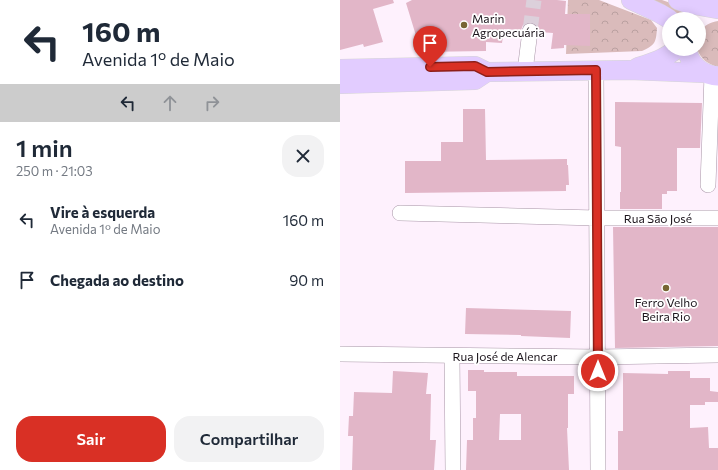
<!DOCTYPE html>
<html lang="pt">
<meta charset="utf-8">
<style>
:root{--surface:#fff;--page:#f2f2f3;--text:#1f2937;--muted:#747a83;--accent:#d93025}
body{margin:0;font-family:Commissioner,sans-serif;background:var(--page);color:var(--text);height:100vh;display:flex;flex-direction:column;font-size:15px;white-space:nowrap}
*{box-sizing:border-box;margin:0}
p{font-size:13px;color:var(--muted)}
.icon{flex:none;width:22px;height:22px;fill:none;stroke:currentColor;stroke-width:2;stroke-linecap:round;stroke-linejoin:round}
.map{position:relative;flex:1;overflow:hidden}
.details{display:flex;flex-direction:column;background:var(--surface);width:340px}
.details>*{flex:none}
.banner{background:#fff;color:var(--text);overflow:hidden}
.controls{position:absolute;left:322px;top:12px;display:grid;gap:8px}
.controls a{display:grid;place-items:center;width:44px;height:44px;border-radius:50%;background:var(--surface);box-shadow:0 2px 10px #0003;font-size:20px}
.pin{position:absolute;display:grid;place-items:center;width:34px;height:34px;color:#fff;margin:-41px -17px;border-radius:50% 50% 50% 0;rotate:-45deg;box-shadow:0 0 4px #0007}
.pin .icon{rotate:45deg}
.me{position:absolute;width:44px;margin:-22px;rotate:0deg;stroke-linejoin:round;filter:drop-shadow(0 0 3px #0008)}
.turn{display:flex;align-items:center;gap:14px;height:84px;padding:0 16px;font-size:18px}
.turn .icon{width:52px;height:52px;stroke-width:2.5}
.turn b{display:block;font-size:28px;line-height:34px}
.lanes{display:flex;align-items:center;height:38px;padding:0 16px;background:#0003;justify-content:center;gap:20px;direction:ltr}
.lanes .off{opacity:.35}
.round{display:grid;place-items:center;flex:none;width:42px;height:42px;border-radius:16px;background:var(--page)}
.summary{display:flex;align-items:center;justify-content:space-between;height:68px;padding:0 16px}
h1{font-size:24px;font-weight:600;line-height:30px}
.cta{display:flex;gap:8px;margin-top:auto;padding:8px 16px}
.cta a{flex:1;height:46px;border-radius:16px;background:var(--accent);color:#fff;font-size:16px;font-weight:600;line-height:46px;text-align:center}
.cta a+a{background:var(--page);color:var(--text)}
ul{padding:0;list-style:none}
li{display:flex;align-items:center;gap:12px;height:60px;padding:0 16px}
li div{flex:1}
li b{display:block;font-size:15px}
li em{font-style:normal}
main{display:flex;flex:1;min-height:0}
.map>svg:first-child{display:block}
.grass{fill:url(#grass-tufts)}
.forest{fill:url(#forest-crowns)}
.building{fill:#e2b6c8;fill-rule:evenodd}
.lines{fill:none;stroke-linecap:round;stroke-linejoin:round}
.minor-tunnel{stroke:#dcd0db;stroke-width:15;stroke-dasharray:15 8;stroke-linecap:butt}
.minor-casing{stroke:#a895a7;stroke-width:16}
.major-casing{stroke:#d6d5d6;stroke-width:20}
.minor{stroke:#fff;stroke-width:15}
.major{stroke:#e2ccff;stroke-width:19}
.route-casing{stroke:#8d1f18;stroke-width:10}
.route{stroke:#d93025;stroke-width:7}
.poi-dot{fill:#776533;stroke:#fff;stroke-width:1.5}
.labels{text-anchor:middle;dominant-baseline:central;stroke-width:3.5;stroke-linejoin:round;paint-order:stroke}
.poi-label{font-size:12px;fill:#1b141b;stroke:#fff;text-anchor:start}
.street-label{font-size:12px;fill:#1b141b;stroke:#fff}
</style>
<main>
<section class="details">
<div class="banner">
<div class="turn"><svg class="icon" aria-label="left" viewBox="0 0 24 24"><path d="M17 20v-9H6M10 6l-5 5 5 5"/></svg><div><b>160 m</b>Avenida 1º de Maio</div></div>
<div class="lanes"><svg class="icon" aria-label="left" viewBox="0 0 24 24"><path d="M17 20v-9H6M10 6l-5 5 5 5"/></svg><svg class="icon off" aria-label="ahead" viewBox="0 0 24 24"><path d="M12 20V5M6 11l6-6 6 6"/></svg><svg class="icon off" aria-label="right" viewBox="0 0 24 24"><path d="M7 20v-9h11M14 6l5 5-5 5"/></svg></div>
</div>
<div class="summary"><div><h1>1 min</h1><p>250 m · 21:03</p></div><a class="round"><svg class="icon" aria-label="close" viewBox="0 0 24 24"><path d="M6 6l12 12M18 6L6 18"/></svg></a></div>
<ul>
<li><svg class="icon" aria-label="left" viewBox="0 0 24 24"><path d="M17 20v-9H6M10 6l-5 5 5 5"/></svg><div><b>Vire à esquerda</b><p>Avenida 1º de Maio</p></div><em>160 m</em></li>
<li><svg class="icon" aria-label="arrive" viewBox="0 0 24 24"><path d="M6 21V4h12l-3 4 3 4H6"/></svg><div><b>Chegada ao destino</b></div><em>90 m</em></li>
</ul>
<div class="cta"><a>Sair</a><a>Compartilhar</a></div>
</section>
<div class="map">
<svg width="378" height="470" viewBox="0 0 378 470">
<defs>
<pattern id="grass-tufts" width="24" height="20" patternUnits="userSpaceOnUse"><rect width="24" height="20" fill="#dabbbb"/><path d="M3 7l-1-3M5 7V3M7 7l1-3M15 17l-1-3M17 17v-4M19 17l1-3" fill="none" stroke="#baa0a0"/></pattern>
<pattern id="forest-crowns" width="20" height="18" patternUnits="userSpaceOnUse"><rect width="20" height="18" fill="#dabbbb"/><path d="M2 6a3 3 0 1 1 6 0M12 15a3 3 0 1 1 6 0" fill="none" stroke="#baa0a0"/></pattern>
</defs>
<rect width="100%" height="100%" fill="#fef1fd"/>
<path class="grass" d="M307,0H322L351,10L338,19Z"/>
<path class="forest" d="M228,0H259L311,20L317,28C316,43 315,45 302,51L226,54Z
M378,21V67C367,64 361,59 357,49H359C359,44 358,37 360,33C363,25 371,22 378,21Z"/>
<path class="building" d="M0,0H53L54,3L33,9L43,42L24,47L23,44L0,50Z
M72,0H217L226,1L225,14H250V46L224,45V48L211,49L213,33L199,32L198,28L196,24L191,22L187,23L183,25L181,30L164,29L162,43L146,42V51L81,52L66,3Z
M275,102L362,103L360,148H337V191H327V194H322V209H280V192H281V147L275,146Z
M123,109H145L146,160L227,159V165H228L229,185H226V191L65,193V161H101V142H123Z
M273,227H378V346L275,348Z
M126,308L231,311L230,338L181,336V335L125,334Z
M128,370H144V372H177V376H234V394H228V428H227L229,470H126L127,440H133V418H136V391H128ZM160,414H181V440H159Z
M53,371L88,373L86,394H91L90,440H96L94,470H12L13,436H8L9,416H13L14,392L52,393Z
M328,371H350V378H370V391L378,392V402H365V405H350V428L368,427L369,448H378V470H278V431H283V373L328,374Z"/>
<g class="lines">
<path class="minor-tunnel" d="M190,31L194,0"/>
<defs>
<path id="minor" d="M185,71L190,31
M256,71L258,470
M368,185L372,75
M60,213L257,218H378
M0,354L258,357L378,355
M112,356L113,470"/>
<path id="major" d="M291,0L319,13L329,19
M338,0L349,4L377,9
M347,49C349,65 363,75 378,76
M298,67C311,63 325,59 336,49
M0,69L135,66L147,72L289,70L364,73
M0,84L135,80L147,72"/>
</defs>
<use href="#minor" class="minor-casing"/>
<use href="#major" class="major-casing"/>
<use href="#minor" class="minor"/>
<use href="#major" class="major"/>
</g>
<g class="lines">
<defs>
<path id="route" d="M90,67L135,66L147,72L256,70L258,371"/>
</defs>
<use href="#route" class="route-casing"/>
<use href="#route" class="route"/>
</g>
<g class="poi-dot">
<circle cx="124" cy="25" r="4"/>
<circle cx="326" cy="288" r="4"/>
</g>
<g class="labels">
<g class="poi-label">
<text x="132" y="18">Marin<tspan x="132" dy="14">Agropecuária</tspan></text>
<text x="326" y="302" text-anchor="middle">Ferro Velho<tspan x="326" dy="14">Beira Rio</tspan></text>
</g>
<g class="street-label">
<text x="318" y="218">Rua São José</text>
<text x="165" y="356">Rua José de Alencar</text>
</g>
</g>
</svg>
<div class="controls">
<a><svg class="icon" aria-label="search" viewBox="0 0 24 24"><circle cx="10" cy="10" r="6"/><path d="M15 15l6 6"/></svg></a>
</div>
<div class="pin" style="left:90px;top:67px;background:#d93025"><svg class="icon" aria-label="arrive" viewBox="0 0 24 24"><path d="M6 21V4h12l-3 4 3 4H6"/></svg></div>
<svg class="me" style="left:258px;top:371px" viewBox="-20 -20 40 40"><circle r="17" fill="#d93025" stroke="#fff" stroke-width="3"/><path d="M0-11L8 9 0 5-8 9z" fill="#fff"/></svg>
</div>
</main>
